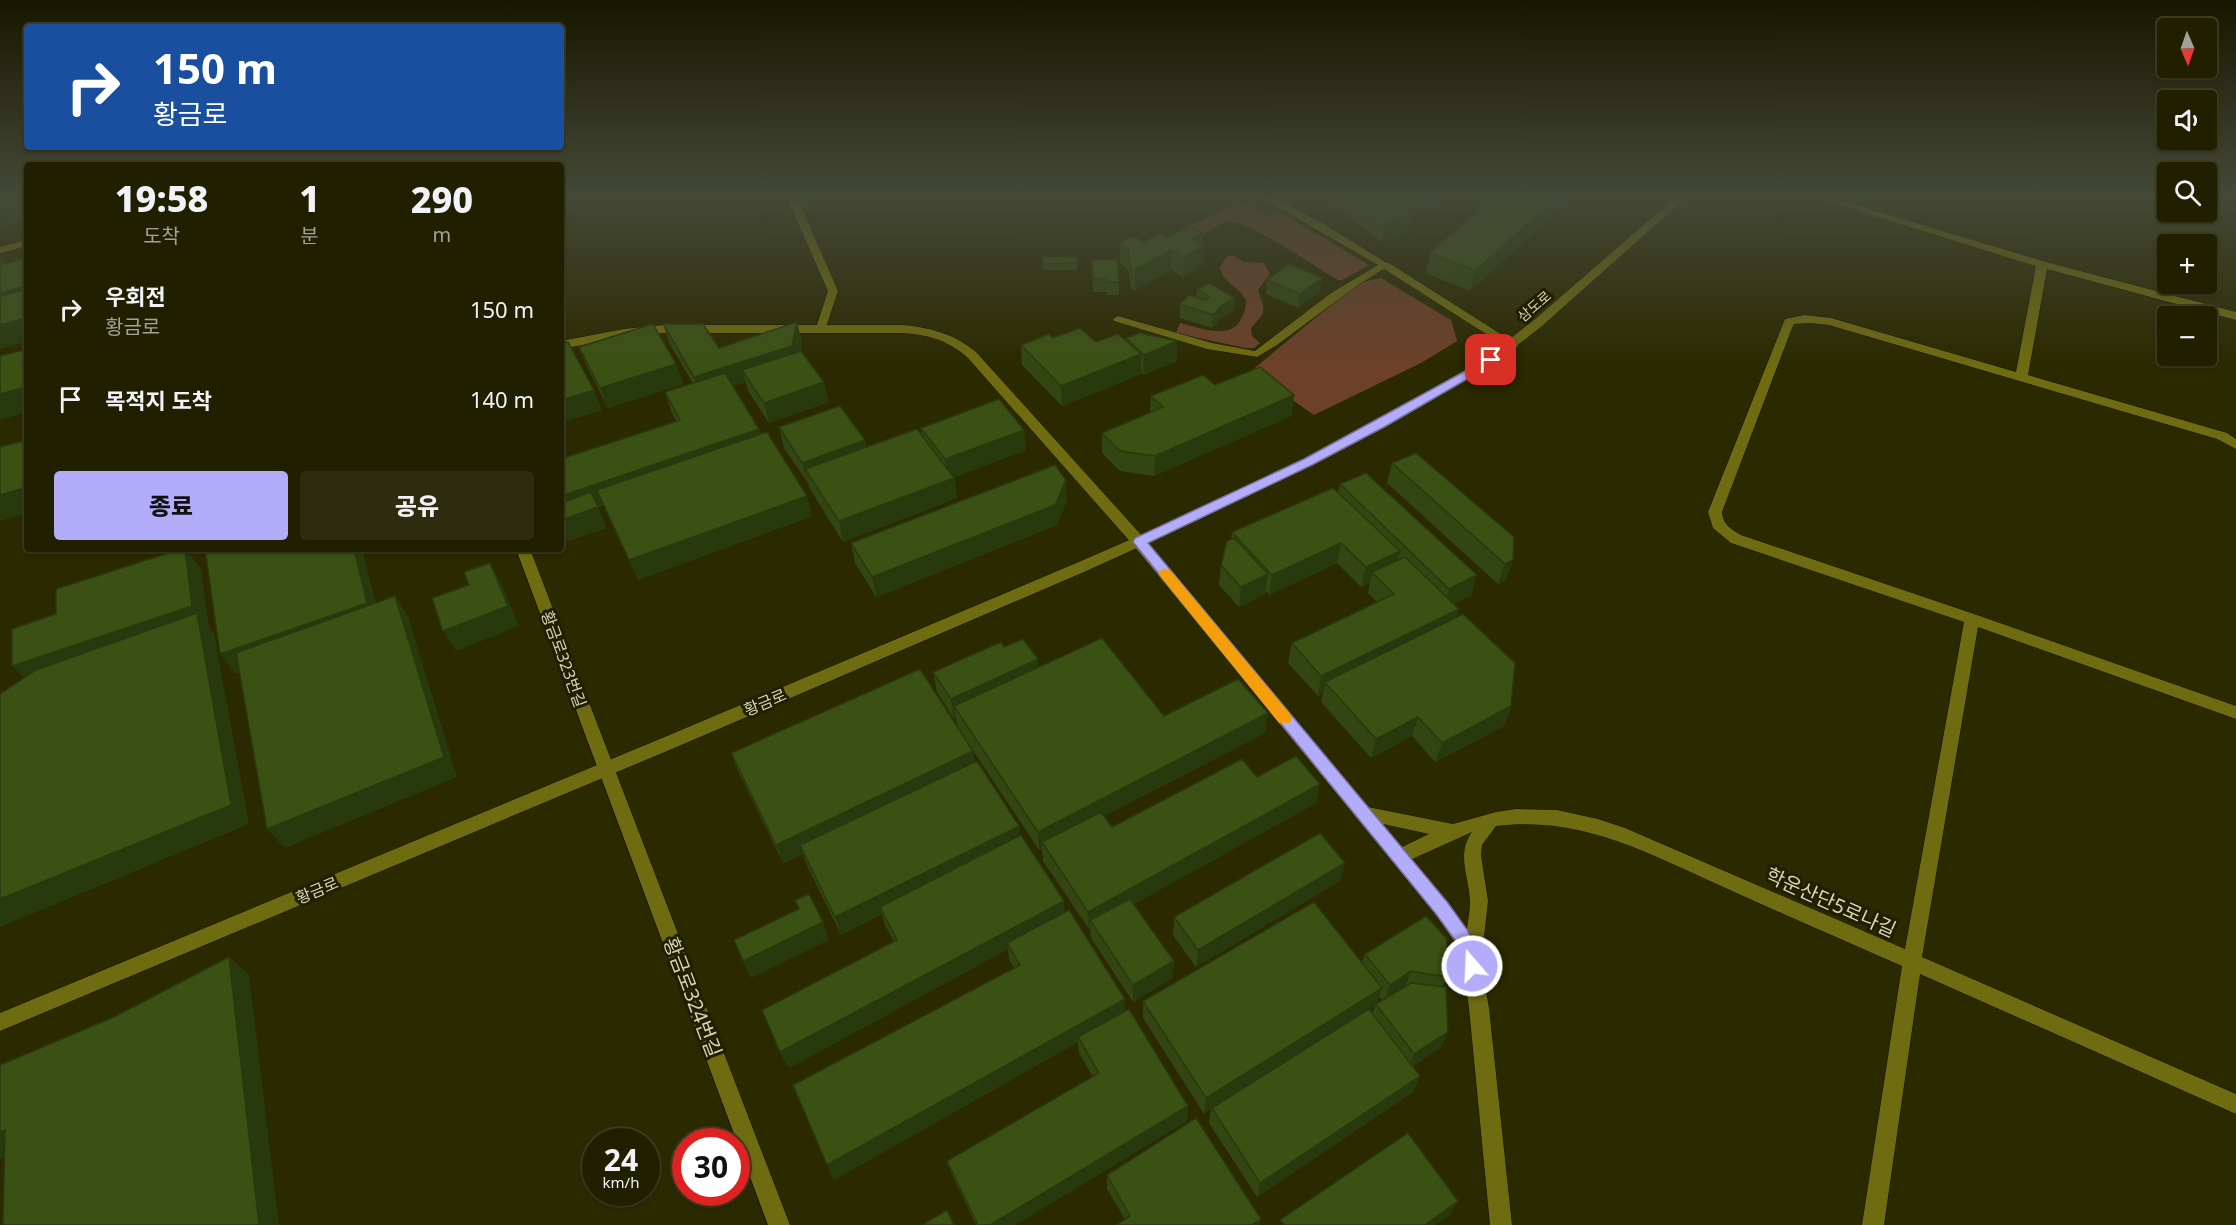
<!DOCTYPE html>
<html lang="ko">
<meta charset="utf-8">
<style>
:root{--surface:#201f00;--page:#2d2c0f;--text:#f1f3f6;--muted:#a2a299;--line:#3d3d22;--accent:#b3adf9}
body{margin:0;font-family:"Noto Sans","Noto Sans KR",sans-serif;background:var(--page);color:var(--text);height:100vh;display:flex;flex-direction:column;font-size:22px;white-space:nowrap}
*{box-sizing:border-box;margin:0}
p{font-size:20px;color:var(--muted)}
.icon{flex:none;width:33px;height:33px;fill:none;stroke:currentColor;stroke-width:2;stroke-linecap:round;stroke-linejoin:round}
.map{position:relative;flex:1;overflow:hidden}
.details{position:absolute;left:24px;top:162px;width:540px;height:390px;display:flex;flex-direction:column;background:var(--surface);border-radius:6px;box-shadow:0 2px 4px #0004,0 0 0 2px var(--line)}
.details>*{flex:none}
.banner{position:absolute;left:24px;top:24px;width:540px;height:126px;border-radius:6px;box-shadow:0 2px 4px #0004,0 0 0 2px var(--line);background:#1a4fa0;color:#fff;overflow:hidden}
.needle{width:39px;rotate:178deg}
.buttons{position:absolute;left:2157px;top:18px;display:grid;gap:12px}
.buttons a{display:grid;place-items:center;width:60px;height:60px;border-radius:6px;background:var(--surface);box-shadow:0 2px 4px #0004,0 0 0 2px var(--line);font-size:30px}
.speed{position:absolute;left:582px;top:1128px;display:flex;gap:12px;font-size:30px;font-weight:700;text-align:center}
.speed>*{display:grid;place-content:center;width:78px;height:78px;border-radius:50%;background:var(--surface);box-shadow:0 2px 4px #0004,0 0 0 2px var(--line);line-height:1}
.speed small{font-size:15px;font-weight:400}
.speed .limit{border:9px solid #d22;background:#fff;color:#111}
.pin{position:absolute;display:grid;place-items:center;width:51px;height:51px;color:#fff;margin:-26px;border-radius:12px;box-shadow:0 3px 9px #0006}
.me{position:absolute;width:66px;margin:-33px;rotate:341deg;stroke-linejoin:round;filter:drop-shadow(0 0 4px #0008)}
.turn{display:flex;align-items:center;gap:21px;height:126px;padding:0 30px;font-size:27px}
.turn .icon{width:78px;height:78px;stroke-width:2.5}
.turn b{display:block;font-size:42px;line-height:51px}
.eta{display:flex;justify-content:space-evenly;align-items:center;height:102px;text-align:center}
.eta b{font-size:36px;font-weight:800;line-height:42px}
.action{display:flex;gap:12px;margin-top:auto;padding:12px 30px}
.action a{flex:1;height:69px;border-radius:6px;background:var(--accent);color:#111;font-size:24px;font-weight:800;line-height:69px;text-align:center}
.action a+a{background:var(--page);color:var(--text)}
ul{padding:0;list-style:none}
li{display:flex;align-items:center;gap:18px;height:90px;padding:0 30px}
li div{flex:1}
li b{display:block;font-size:22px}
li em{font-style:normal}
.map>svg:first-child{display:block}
.green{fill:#6d4029}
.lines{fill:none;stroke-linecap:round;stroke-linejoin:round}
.service-casing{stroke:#131200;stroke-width:1}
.minor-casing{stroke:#131200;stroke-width:1}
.tertiary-casing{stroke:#131200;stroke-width:1}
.service{fill:#6f6b11;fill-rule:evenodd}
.minor{fill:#6f6b11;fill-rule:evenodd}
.tertiary{fill:#6f6b11;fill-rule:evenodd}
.wall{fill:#334611;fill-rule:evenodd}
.shaded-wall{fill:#29390e}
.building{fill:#3b5114;stroke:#29390e;stroke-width:1.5}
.route{fill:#b3adf9;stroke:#7470a2;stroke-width:1.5}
.slow{fill:#f59e0b}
.labels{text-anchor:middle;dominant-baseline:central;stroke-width:6;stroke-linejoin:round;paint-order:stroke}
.far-street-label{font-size:14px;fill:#d6d6af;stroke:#201f06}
.street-label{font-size:16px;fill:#d6d6af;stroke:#201f06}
.near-street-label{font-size:20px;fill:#d6d6af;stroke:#201f06}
</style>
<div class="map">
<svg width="2236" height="1225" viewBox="0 0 2236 1225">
<rect width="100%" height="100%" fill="#2b2900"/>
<path class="green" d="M1242,203L1270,216L1278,211L1369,265L1342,280H1338C1318,269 1246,218 1228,222C1218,223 1208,232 1200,238L1183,233L1185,227Z
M1233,255L1244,262L1264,263L1270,274L1258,290C1265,312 1268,309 1251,328L1252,336L1260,343L1254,348H1245L1176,333L1180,323C1198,327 1231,341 1241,319C1244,313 1247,307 1246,300C1240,287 1224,284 1220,268L1226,257Z
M1381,278L1451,320L1457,341L1421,363L1314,415L1278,390L1246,375L1347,292L1362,282Z"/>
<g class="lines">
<defs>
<path id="service" d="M786,195H796L838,291L825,330H817L816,328L828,291Z
M1257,195H1269L1324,224L1390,265L1355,287L1277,345L1257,357L1207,349L1114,321L1113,319L1118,316L1212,343L1255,351L1331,293L1378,265Z"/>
<path id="minor" d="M1807,195H1822L2046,262L2236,312V320L2047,269L2028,375L2227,433L2236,439V449L2217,439L1829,325L1810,323L1794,324L1792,328L1722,512C1723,525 1731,529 1741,535L1977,615L2236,706V719L1978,627L1922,957L2236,1094V1114L1920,974L1884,1225H1862L1902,966C1845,941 1787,916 1730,890C1653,856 1584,815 1496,826L1482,845L1481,855L1488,901L1481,964L1489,1008L1512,1225H1490L1469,1008L1463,966L1454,941L1436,915L1134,546L968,358C948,340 929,335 903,333H665L624,337L561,349V341L624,329L665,325H903C932,328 954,334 976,352L1144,538L1368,807L1453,824L1496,812L1516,809L1557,810L1598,819L1625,828L1905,949L1964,622L1731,543L1713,528L1708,512L1785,319L1805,315L1831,318L2016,372L2036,266ZM1383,824L1429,834L1402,847ZM1472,832C1456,854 1469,877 1470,901C1470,910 1468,920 1467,929L1412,859Z
M27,240V246L0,253V247Z
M1385,262L1389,263L1518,345L1516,348H1508L1381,267L1379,265Z
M516,549H530L790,1225H768Z"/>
<path id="tertiary" d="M1678,195H1689L1542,326L1495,363L1386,427L1313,465L1190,524L1084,572L679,746L0,1031V1013L667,736L1074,564L1180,518L1303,459L1376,421L1487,357L1534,320Z"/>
</defs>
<use href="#service" class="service-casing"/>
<use href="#minor" class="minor-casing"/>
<use href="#tertiary" class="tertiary-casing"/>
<use href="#service" class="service"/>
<use href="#minor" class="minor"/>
<use href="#tertiary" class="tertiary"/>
</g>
<path class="wall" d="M1330,195H1385L1392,200L1393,195H1446L1427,214L1399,205L1412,214L1408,234L1382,242L1329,201Z
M1498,195H1573L1572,197L1470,291L1426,273L1430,253Z
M1203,233V245L1204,246L1203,265L1183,277L1171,270L1135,290L1131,289L1128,270L1120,262V243L1143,242L1168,237Z
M1042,257H1077V270H1043Z
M1092,260L1119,282V295H1107V292H1093Z
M1267,280L1320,291L1298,308L1266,294Z
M1197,289L1235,298L1234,311L1220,319L1212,328L1180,318V304L1196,298Z
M797,322L802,342L800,352L829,402L769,423L748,391L746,382L733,386L759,429L761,434L812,516L638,580L604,505L598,507L606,528L565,542L676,421L672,413L665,392L693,384L670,344L663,324L719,348Z
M1053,338L1096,342L1126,340V338L1177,341V361L1143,375L1141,372V374L1062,406L1022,365L1021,345Z
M579,347L676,364L683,384L608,408L587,367Z
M1215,385L1294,395L1291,416L1154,476L1120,471L1102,453V433L1150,412L1151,396Z
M779,427L866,447L922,436L921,428L1024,430L1026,450L954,477L957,498L843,542L810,489L808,483L784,448Z
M1392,463L1513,560L1506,580L1498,584L1387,483Z
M1340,484L1471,596L1453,604L1457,618L1511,706L1504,726L1435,762L1412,736L1371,758L1321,702L1323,694L1318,696L1288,663L1292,643L1377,602L1368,593L1370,583L1361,587L1337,563L1269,595L1266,591L1265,594L1239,607L1219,585L1221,565L1231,539L1232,532L1338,493Z
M1067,500L1057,525L876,597L855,563L851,543Z
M1004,647L1038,659V667L1164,716L1268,713L1265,733L1104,816L1112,827L1257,777L1316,803L1134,904L1174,961L1172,978L1133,1002L1091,938L1090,928L1089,929L1043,861L1042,849L1039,850L962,734L975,762L1020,836L1064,901V913L1124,1011L1188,1106L1187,1121L1015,1225H976L952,1175L947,1161L1093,1077L1079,1053L1078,1042L834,1180L827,1165L1014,968L1009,960L1008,949L789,1068L780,1052L894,941L885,925L882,914L841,935L806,863L803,854L783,863L739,773L731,753L957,726L956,718L954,719L937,692L933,672Z
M1340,881L1196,967L1173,935L1174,917Z
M1365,954L1447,977L1443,986L1448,1032L1440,1048L1413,1066L1420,1076L1413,1092L1257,1197L1209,1123L1211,1109L1204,1114L1143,1018V1001L1362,963ZM1379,996L1382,1000L1377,1004ZM1375,1006L1372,1014L1369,1010Z
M1107,1175L1261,1219L1259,1225H1116L1125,1219L1107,1189Z"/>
<path class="shaded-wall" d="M1430,195H1446L1427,214Z
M1559,195H1573L1572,197L1470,291L1475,271Z
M27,197V220L0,227V204Z
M1412,214L1408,234L1382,242L1386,223Z
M1203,233L1202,246H1204L1203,265L1183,277L1184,257L1192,239Z
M1171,250V270L1135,290V270Z
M0,255L8,265L0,280Z
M1322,278L1320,291L1298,308L1300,294Z
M27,286V310L0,316V293Z
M1235,298L1234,311L1220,319L1212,328L1213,315L1221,306Z
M27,318V342L0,349V325Z
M797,322L802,342L797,366L742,370L746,382L701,397L694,377Z
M1177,341V361L1143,375L1144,355Z
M1141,354V374L1062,406L1061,386Z
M676,364L683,384L608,408L600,388Z
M824,382L829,402L769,423L764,403Z
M27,387V412L0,420V394Z
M594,390L602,410L561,423V400Z
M1294,395L1291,416L1154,476L1155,456Z
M759,429L765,449L597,490L604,505L598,507L606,528L565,542L561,535V496Z
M1024,430L1026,450L948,480L945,459Z
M865,440L869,460L805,469L808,483L802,463Z
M954,478L957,498L843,542L839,521Z
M1066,480L1067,500L1057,525L876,597L872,577Z
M27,487V513L0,521V495Z
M807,496L812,516L638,580L629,560Z
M1341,543L1337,563L1269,595L1272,575Z
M185,549L201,568L209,626H208L214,633L249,824L0,927V899L33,686L12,666Z
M354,549H362L381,623L236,674L220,654Z
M1400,551L1395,571L1372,572L1370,583L1361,587L1366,567Z
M1513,560L1506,580L1498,584L1505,564Z
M490,563L501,583L519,626L456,651L443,631Z
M1268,574L1265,594L1239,607L1241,587Z
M1477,575L1471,596L1443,609L1449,589Z
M395,596L408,616L457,777L285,848L267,829Z
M1459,609L1453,629L1325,682L1323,694L1318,696L1321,676Z
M1038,659L1039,679L954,706L956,718L954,719L951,699Z
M1511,706L1504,726L1435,762L1442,743Z
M1268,713L1265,733L1045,847L1042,842V849L1039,850L1038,832Z
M1418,717L1412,736L1371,758L1376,739Z
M973,751L976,770L800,845L803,854L783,863L776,845Z
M1320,784L1316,803L1094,926L1090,920V928L1089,929L1088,912Z
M1019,826L1021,844L880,907L882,914L841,935L835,917Z
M1345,863L1340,881L1196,967L1198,950Z
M1064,901L1065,919L1007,943L1008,949L789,1068L780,1052Z
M823,922L829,940L751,978L743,961Z
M229,957L249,974L279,1225H259Z
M1174,961L1172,978L1133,1002V985Z
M1411,971L1404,989L1384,1002L1390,985Z
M1382,988L1376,1005L1204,1114L1206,1098Z
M1125,999L1124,1016L1078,1037V1042L834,1180L827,1165Z
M1448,1032L1440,1048L1407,1070L1414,1054Z
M1420,1076L1413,1092L1257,1197L1260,1183Z
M1188,1106L1187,1121L1015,1225H990Z
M5,1130L32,1144L0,1159V1132Z
M1458,1201L1450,1215L1435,1225H1425Z
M1261,1219L1259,1225H1252Z"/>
<path class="building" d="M0,195H27V197L0,204Z
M1349,195H1385L1412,214L1386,223Z
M1498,195H1559L1475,271L1430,253Z
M1189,226L1203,233L1192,239L1204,246L1184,257L1171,250L1135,270L1131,269L1128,250L1120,243L1133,236L1143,242L1162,234L1168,237Z
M1042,257H1077V263L1043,264Z
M27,258V286L0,293V265Z
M1117,259L1119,282H1107V278L1093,279L1092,260Z
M1289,264L1322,278L1300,294L1267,280Z
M1209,283L1235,298L1221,306L1213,315L1180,304L1189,295L1205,300L1210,297L1197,289Z
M27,289V318L0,325V296Z
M797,322L792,346L694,377L663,324H703L719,348Z
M653,324L676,364L600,388L579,347Z
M1080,328L1096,342L1118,334L1141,354L1061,386L1021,345L1049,334L1053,338Z
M1140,333L1177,341L1144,355L1126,338Z
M568,342L594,390L561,400V343Z
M27,349V387L0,394V356Z
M801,351L824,382L764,403L742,370Z
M1260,367L1294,395L1155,456L1120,451L1102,433L1163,407L1151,396L1203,375L1215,385Z
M725,373L759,429L561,496V459L680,420L665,392Z
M999,399L1024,430L945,459L921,428Z
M840,406L865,440L802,463L779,427Z
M917,429L954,478L839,521L805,469Z
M767,432L807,496L629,560L597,490Z
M27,440V487L0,495V447Z
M1416,453L1514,537L1513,560L1505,564L1392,463Z
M1055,465L1066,480L1055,505L872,577L851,543Z
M1366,473L1477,575L1449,589L1340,484Z
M1333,488L1400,551L1366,567L1341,543L1272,575L1232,532Z
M591,492L598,507L561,520V503Z
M1234,538L1268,574L1241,587L1221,565L1227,541Z
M181,549H185L192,606L12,666V629L56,614V589Z
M205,549H354L367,603L220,654Z
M1405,557L1459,609L1321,676L1292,643L1394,594L1372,572Z
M490,563L508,606L443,631L432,598L469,585L464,572Z
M395,596L444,757L267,829L236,653Z
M197,613L231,805L0,899V694L36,670Z
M1463,614L1515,663L1511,706L1442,743L1418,717L1376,739L1325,682Z
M1102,638L1164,716L1238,679L1268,713L1038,832L954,706Z
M1023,639L1038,659L951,699L933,672L1001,642L1004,647Z
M920,669L973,751L776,845L731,753Z
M1296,756L1320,784L1088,912L1042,842L1101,812L1112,827L1242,759L1257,777Z
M977,761L1019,826L835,917L800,845Z
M1320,833L1345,863L1198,950L1174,917Z
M1021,835L1064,901L780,1052L762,1010L897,940L880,907Z
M809,894L823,922L743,961L734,940L799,909L795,900Z
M1130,899L1174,961L1133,985L1090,920Z
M1314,902L1382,988L1206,1098L1143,1001Z
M1069,910L1125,999L827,1165L793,1085L1020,965L1007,943Z
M1426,916L1447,939V977L1411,971L1390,985L1365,954Z
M229,957L259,1225H3L5,1130L0,1132V1065L114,1017Z
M1411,983L1446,987L1448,1032L1414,1054L1376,1004Z
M1129,1009L1188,1106L990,1225H978L947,1161L1099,1073L1078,1037Z
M1369,1009L1420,1076L1260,1183L1212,1108Z
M1196,1118L1261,1219L1252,1225H1116L1130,1216L1107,1175Z
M1408,1133L1458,1201L1425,1225H1284L1280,1220Z
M947,1210L954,1225H922Z"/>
<linearGradient id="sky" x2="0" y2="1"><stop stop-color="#181700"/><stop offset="0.53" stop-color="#444937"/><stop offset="1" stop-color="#444937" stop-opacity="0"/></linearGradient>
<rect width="2236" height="366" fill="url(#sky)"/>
<path class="route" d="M1491,357L1495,358V363L1386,426L1312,465L1148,543L1448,903L1468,931L1481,966L1478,971L1472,974L1466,971L1455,940L1436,914L1133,542L1135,538L1304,459Z"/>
<path class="slow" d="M1165,569L1170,570L1290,714L1292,718L1290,723H1279L1161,577L1159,574L1161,570Z"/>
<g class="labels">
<g class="far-street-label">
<text transform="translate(1534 306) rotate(-41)">삼도로</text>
</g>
<g class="street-label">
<text transform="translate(564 659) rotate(70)">황금로323번길</text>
<text transform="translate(765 702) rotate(-23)">황금로</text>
<text transform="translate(317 890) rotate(-23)">황금로</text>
</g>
<g class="near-street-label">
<text transform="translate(1831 902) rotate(24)">학운산단5로나길</text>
<text transform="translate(693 997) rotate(69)">황금로324번길</text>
</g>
</g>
</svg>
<div class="buttons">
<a><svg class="needle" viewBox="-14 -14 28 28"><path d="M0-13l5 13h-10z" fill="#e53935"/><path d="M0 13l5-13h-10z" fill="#a2a299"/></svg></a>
<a><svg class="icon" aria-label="sound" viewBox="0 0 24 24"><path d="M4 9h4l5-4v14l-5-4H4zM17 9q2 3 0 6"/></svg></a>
<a><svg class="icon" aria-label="search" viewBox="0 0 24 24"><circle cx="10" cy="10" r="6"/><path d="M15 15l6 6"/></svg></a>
<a>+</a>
<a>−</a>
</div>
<div class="speed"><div>24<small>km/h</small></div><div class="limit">30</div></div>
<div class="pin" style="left:1491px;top:360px;background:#d93025"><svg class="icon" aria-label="arrive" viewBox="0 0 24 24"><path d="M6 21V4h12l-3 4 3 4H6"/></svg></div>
<svg class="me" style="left:1472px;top:966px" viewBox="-20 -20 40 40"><circle r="17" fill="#b3adf9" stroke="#fff" stroke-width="3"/><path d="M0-11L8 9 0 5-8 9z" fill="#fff"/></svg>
<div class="banner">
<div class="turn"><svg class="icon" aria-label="right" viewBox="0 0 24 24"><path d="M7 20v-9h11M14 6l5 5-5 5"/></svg><div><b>150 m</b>황금로</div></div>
</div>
<section class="details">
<div class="eta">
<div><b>19:58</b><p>도착</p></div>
<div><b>1</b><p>분</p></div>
<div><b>290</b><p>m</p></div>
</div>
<ul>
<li><svg class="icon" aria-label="right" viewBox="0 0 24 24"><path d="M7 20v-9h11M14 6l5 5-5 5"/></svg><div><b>우회전</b><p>황금로</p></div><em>150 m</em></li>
<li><svg class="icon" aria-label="arrive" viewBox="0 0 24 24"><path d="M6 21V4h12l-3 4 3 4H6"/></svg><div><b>목적지 도착</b></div><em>140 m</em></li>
</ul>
<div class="action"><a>종료</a><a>공유</a></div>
</section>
</div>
